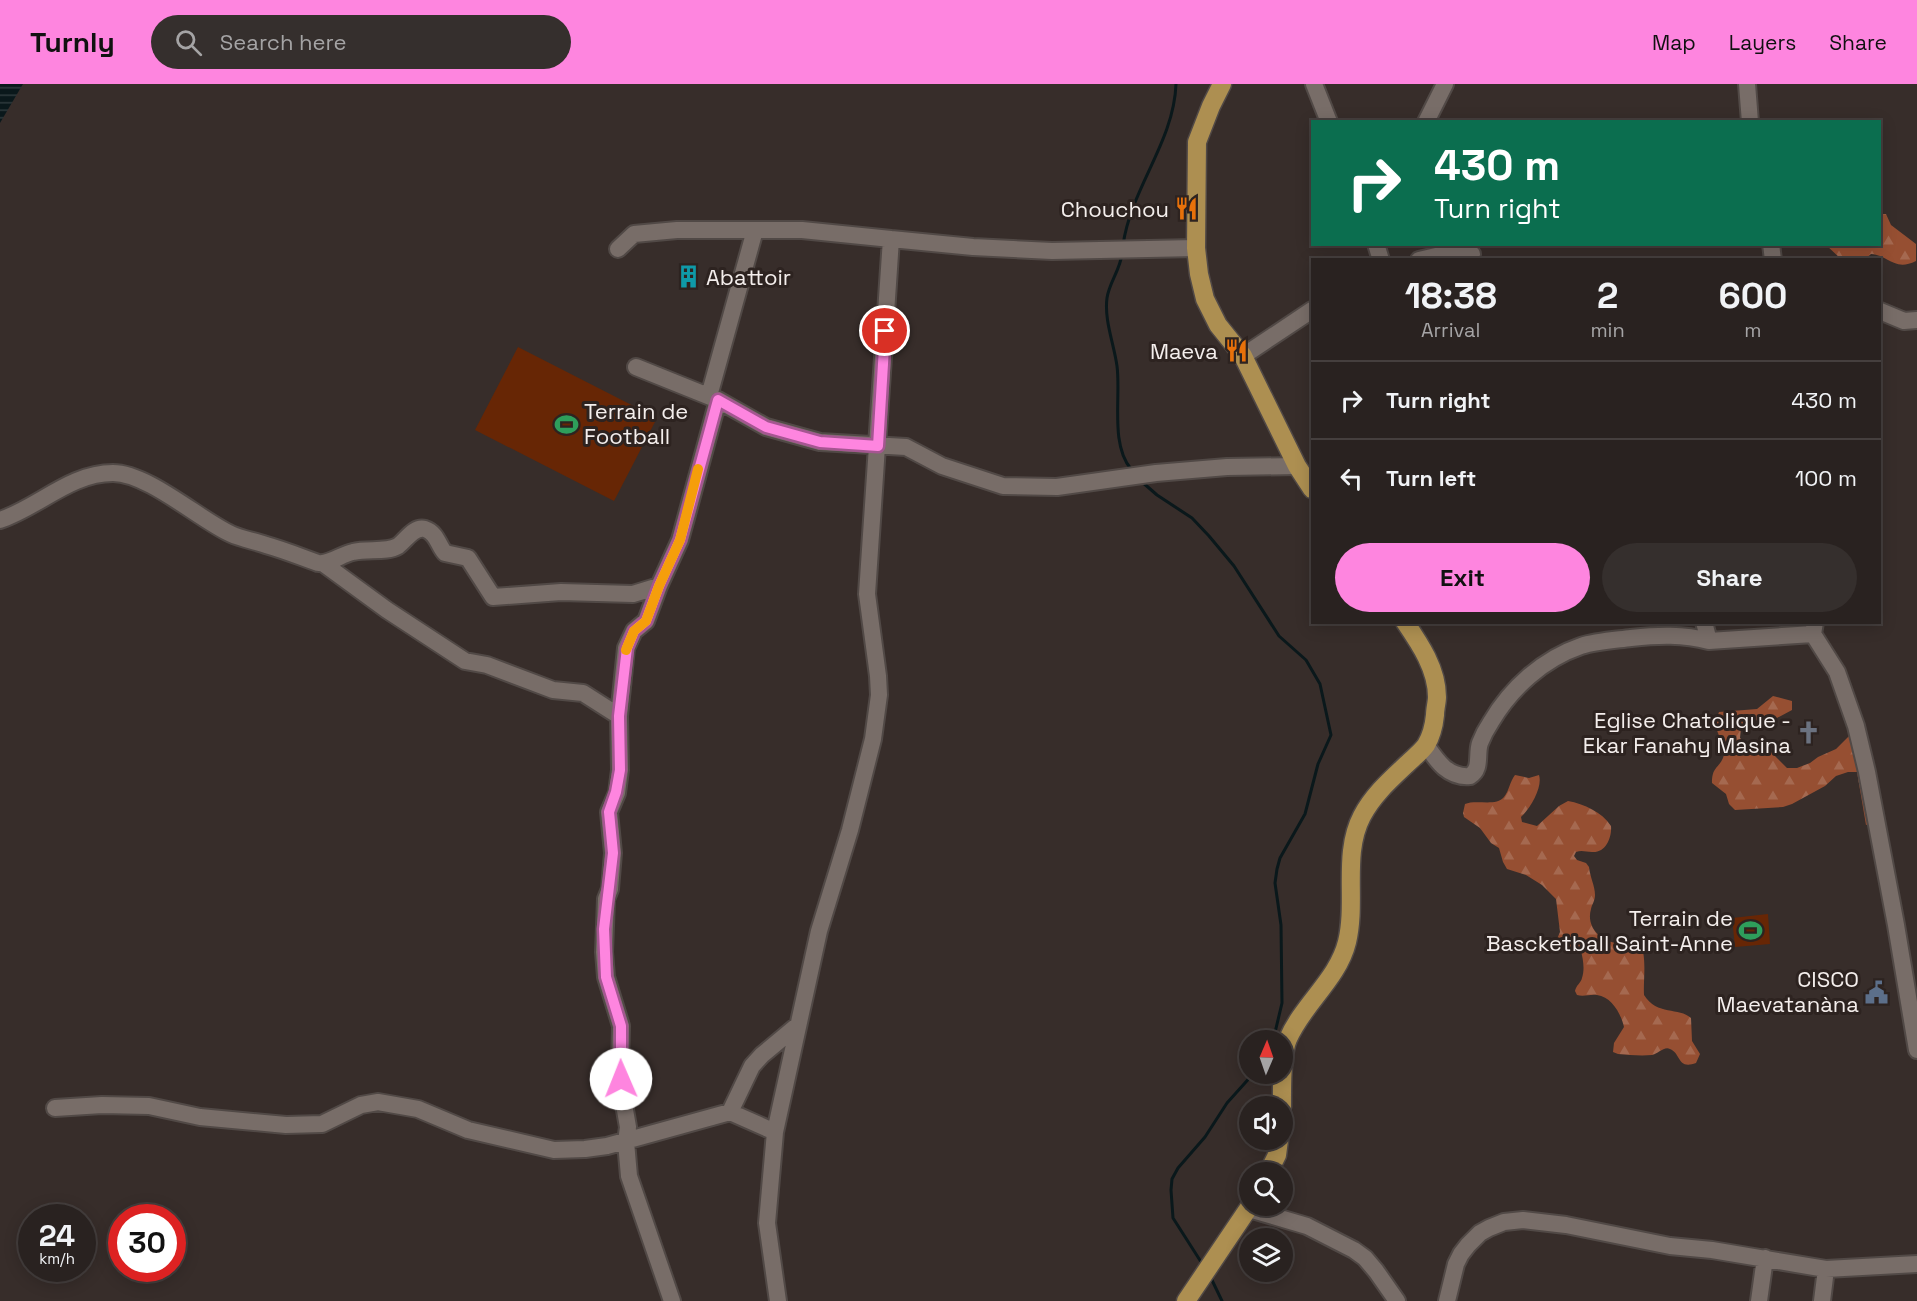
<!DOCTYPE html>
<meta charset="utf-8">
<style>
:root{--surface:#292220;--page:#352f2d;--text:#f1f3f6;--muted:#a5a4a5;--line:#453f3e;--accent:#fe85df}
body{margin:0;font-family:"Space Grotesk",sans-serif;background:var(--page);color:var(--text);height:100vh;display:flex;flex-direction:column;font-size:22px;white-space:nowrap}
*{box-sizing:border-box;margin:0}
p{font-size:20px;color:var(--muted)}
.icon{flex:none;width:33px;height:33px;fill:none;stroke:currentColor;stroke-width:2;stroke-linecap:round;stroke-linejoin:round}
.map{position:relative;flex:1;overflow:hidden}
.panel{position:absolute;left:1311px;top:174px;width:570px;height:366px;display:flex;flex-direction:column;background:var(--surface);border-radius:0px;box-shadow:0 3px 15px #0003,0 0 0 2px var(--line)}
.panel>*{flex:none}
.guide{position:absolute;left:1311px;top:36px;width:570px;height:126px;border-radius:0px;box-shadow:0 3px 15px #0003,0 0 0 2px var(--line);background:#0b6e4f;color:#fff;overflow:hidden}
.needle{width:39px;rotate:2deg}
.buttons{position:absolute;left:1239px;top:946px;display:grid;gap:12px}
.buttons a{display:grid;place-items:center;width:54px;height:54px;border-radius:50%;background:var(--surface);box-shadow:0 3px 15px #0003,0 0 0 2px var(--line);font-size:30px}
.speed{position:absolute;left:18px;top:1120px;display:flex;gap:12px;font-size:30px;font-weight:700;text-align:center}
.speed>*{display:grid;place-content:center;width:78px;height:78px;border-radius:50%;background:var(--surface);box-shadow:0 3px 15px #0003,0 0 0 2px var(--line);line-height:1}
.speed small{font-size:15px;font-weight:400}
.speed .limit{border:9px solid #d22;background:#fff;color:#111}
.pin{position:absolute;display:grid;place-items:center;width:51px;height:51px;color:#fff;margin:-26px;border:3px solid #fff;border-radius:50%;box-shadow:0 2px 6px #0007}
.me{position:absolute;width:66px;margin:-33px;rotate:359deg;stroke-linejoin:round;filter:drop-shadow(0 0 4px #0008)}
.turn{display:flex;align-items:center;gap:21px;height:126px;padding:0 24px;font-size:27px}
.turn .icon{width:78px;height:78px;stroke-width:2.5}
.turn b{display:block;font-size:42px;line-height:51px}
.eta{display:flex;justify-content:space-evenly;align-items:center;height:102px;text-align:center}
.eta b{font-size:36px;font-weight:700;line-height:42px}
.cta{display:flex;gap:12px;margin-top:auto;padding:12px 24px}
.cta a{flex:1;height:69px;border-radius:36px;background:var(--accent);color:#111;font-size:24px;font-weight:700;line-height:69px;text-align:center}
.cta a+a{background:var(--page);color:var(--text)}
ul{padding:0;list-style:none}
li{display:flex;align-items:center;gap:18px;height:78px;padding:0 24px;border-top:2px solid var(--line)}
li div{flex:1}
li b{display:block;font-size:22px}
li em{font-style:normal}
header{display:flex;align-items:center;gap:36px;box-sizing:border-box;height:84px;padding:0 30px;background:var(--accent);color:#111}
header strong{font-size:28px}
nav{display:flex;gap:33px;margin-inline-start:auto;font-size:21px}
.search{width:420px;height:54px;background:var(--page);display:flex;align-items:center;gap:15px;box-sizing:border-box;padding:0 21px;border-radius:33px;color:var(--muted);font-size:22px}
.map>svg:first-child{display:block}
.green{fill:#672605}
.forest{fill:url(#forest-firs)}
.water{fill:url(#water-rules)}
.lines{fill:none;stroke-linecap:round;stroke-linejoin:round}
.stream{stroke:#0a181b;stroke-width:3}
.minor-casing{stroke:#514946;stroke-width:20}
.major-casing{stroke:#514946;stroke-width:21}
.minor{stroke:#786d68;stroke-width:16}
.major{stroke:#ad8f51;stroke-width:18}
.route-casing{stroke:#a55691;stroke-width:15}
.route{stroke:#fe85df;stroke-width:10}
.slow{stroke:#f59e0b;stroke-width:10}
.labels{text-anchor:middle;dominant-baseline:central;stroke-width:6;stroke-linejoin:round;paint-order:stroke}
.poi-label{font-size:22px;fill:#f4eeec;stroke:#2d2320;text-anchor:end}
</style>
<header>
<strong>Turnly</strong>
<div class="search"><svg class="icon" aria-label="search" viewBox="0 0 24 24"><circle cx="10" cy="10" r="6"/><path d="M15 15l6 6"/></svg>Search here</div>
<nav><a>Map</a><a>Layers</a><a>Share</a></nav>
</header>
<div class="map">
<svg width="1917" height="1217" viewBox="0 0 1917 1217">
<defs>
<pattern id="forest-firs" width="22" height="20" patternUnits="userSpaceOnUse" patternTransform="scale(1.5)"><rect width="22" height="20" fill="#964f32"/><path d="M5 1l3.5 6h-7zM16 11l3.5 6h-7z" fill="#a56950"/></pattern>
<pattern id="water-rules" width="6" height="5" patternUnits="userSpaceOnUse" patternTransform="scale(1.5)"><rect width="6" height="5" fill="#0a181b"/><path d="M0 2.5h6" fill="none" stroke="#2e3a3c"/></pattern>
</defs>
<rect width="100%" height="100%" fill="#372d2a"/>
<path class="green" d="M518,263L657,334L614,417L475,346Z
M1768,830L1770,860L1735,863L1732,834Z"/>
<path class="forest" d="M1880,127L1881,130H1886L1891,141L1916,160V177C1894,188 1889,171 1871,170L1865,175H1841L1826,161L1880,160Z
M1773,612L1792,617V626L1775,635L1747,637L1741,644L1740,654L1748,661L1767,664L1787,684H1797L1810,679L1818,673L1836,665L1850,651L1877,738L1866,741L1857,688H1848L1836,692L1825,702L1792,720L1783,723L1735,726L1729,720L1726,710L1712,699C1712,683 1718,685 1723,674C1730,656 1709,652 1719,628L1757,625Z
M1515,691L1529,694L1539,691C1543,703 1530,725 1521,733L1522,738L1537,742L1559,722L1568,717C1584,720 1602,728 1611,742C1612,753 1606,769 1592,768C1586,768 1582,766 1576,768L1574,772L1577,776L1586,779L1589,783C1590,793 1595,802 1595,811C1595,817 1592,820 1591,825C1586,842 1599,856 1615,859C1624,860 1628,854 1638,855C1648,869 1643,895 1644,911C1657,932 1679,923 1691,934L1692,957L1700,970L1696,979C1677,986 1681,969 1670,965C1664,962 1658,970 1652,971C1641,972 1629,971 1618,970L1613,968L1614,959L1624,943C1621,930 1612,913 1597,911C1590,910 1584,913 1577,911L1575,907C1576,901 1581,899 1582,894C1585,885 1583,875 1581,867L1562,860L1560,856L1554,862L1560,848L1556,815L1542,801L1526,791L1507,785L1503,778L1499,764L1491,759L1480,744L1464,733L1463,729L1465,720C1476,715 1496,723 1504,713C1509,707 1510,697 1515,691Z"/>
<path class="water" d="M0,0H23L0,39Z"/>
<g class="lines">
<path class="stream" d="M1123,161C1131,104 1174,58 1176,0
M1122,170C1120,186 1109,199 1107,214C1104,236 1114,260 1117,282C1121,313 1110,360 1131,385
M1141,397L1157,411L1192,434L1209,452L1234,482L1279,552L1306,576L1320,600L1331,651L1318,680L1305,730L1280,774L1277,785L1275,799L1281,841L1282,919L1273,957
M1203,1181L1173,1134L1171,1106L1172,1095L1178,1084L1205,1053L1227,1019L1253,990
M1210,1192L1222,1217"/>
<defs>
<path id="minor" d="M1314,0L1329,38
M1747,0L1750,38
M1426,38L1445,0
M1376,160L1381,176
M1771,160L1773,176
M618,165L634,150L677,146H802L891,155
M1419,176L1453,168L1472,170
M1880,227L1904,237L1917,236
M1243,272L1312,226
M636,283L718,316L766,343L820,358L906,363L942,382L1003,402L1057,403L1156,389L1227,383L1297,382
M709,312L755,146
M0,436C39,423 70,389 113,389C148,389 200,436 231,450C242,455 255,457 266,461C284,466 301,473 318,479C329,481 342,470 353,468C367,464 386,469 398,462C406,456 414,442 425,445C437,449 438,461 445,469L468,474L493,513L561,508L633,510L659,502L680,456L718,316
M324,480L387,526L465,577L487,581L553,606L583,609L619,632
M659,502L646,537L634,547L626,564L619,632L620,686L617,709L609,728L613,769L610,805L606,815L604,868L606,893L621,942L620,981L622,1009L628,1043L626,1058L629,1092L672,1217
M1704,538L1709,557L1813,550
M1815,538L1813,550L1837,588L1856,642L1867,688L1896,841L1917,966
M1426,661C1437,677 1448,694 1470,692C1482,685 1476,670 1480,659C1483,651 1487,644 1491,638C1511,604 1543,575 1581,562C1596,557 1615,556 1631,554C1658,551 1683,550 1709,557
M55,1024L102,1021L149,1022L200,1033L286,1041L322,1040L361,1021L378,1018L418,1025L468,1046L554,1066L585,1065L607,1062L730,1028L752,982L762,971L798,941
M730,1028L775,1048
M1249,1125L1307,1142L1354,1166L1365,1174L1376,1187L1397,1217
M778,1217L767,1139L775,1048L819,847L850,746L873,655L879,611L878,592L867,510L891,155L973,163L1052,167L1196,164
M1447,1217L1456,1180L1461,1170L1468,1161L1480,1149L1489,1144L1504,1138L1523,1136L1566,1141L1670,1162L1712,1166L1826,1185L1917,1180
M1759,1217L1765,1174
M1822,1217L1826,1185"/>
<path id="major" d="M1222,0L1211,22L1197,58L1196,164L1199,190L1205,215L1218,241L1243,272L1297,382L1312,405
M1282,1023C1282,1005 1281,971 1288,955C1303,920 1338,895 1347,858C1357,817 1342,770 1362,732C1373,711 1390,696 1407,680C1413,674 1421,668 1426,661C1432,651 1434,641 1435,631C1435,625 1437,618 1437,613C1437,585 1420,560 1405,538
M1268,1089L1277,1071L1279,1056
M1186,1217L1250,1122"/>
</defs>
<use href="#minor" class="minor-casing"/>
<use href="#major" class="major-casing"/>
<use href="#minor" class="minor"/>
<use href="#major" class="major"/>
</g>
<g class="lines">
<defs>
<path id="route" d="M621,995V942L606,893L604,845L613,769L609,728L616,708L620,686L619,632L627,564L634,547L646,537L659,502L680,456L718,316L766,343L820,358L878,362L885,247"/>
</defs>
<use href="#route" class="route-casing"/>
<use href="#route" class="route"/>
<path class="slow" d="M626,566L634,547L646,537L659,502L680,456L698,385"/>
</g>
<defs>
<symbol id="restaurant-bare" viewBox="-9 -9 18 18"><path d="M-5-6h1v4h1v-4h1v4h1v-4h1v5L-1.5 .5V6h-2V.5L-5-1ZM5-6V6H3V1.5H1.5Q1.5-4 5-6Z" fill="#e8710a" stroke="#2d2320" stroke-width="2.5" paint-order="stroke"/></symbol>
<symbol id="building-bare" viewBox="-9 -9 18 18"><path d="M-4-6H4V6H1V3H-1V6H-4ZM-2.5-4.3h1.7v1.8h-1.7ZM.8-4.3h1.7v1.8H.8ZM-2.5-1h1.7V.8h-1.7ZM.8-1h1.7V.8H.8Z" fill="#0f9aa8" stroke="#2d2320" stroke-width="2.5" paint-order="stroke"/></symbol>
<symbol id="stadium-bare" viewBox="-9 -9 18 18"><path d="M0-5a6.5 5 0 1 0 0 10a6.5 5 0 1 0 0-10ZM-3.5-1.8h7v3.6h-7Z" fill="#2e9e5b" stroke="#2d2320" stroke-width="2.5" paint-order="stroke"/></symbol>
<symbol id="church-bare" viewBox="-9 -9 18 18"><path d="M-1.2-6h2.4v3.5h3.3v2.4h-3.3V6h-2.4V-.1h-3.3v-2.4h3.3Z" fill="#6b7280" stroke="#2d2320" stroke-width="2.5" paint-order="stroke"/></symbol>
<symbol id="civic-bare" viewBox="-9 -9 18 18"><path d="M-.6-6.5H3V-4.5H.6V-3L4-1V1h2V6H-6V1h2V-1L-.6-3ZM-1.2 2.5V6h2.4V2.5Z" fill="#5c6f8a" stroke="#2d2320" stroke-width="2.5" paint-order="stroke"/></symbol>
</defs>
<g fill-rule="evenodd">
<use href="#restaurant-bare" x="1170" y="108" width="33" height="33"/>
<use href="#building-bare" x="672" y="176" width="33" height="33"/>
<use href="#restaurant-bare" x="1220" y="250" width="33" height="33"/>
<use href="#stadium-bare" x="550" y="324" width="33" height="33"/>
<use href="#church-bare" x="1792" y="632" width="33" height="33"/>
<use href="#stadium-bare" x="1734" y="830" width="33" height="33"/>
<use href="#civic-bare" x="1860" y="892" width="33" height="33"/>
</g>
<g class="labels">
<g class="poi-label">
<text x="1169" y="125">Chouchou</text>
<text x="706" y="193" text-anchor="start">Abattoir</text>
<text x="1218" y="267">Maeva</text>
<text x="584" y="327" text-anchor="start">Terrain de<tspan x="584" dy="25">Football</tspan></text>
<text x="1791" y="636">Eglise Chatolique -<tspan x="1791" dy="25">Ekar Fanahy Masina</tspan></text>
<text x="1733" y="834">Terrain de<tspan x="1733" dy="25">Bascketball Saint-Anne</tspan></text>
<text x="1859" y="895">CISCO<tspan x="1859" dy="25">Maevatanàna</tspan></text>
</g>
</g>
</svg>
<div class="buttons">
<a><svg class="needle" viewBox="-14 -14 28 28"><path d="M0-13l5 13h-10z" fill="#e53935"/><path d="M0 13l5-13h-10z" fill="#a5a4a5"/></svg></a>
<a><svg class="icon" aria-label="sound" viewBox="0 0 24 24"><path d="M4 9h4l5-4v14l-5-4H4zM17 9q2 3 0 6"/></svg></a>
<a><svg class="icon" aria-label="search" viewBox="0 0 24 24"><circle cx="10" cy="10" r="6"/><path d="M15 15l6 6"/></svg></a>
<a><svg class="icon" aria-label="layers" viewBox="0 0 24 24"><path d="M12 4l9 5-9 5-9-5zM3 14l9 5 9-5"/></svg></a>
</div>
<div class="speed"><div>24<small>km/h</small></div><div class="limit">30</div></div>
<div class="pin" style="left:885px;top:247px;background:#d93025"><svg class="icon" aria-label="arrive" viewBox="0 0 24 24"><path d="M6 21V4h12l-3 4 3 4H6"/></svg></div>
<svg class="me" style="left:621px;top:995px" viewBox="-20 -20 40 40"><circle r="19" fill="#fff"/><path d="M0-13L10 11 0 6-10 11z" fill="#fe85df"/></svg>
<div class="guide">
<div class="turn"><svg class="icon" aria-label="right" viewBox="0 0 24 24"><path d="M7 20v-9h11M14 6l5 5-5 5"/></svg><div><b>430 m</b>Turn right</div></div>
</div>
<section class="panel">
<div class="eta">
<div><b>18:38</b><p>Arrival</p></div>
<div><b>2</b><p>min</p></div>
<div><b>600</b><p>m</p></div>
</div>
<ul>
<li><svg class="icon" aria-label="right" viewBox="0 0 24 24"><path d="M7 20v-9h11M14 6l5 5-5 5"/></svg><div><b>Turn right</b></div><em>430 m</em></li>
<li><svg class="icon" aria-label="left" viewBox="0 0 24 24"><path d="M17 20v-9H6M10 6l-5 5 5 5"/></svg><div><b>Turn left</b></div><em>100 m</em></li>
</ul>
<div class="cta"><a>Exit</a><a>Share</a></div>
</section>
</div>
